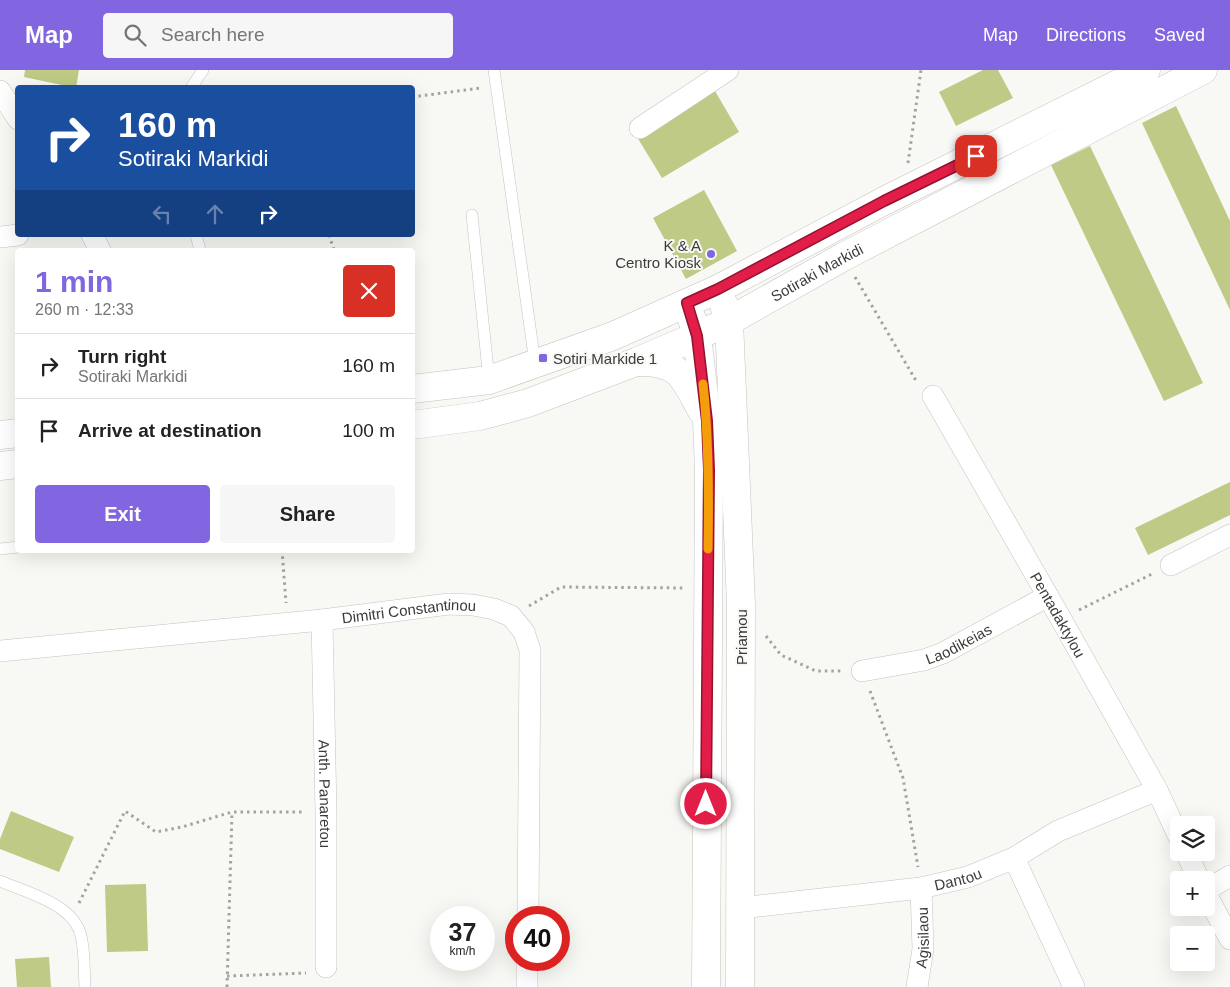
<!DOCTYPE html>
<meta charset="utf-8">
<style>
:root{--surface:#fff;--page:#f6f6f6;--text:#222;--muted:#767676;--line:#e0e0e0;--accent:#8165e1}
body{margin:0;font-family:Helvetica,sans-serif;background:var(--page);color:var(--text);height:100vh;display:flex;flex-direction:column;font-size:19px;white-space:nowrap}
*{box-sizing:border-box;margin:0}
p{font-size:16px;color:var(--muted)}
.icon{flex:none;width:28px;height:28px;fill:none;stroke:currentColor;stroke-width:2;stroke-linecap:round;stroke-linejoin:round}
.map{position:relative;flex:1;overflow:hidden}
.details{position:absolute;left:15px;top:178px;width:400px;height:305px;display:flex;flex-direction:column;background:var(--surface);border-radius:5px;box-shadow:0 5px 20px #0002}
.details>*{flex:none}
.hud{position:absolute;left:15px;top:15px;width:400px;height:152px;border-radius:5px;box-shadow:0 5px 20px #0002;background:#1a4fa0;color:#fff;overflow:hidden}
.controls{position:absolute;left:1170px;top:746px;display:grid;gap:10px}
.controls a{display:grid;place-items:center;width:45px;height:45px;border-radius:5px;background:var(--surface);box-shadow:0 5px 20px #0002;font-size:25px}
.speed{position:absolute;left:430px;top:836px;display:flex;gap:10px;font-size:25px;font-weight:700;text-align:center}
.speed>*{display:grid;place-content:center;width:65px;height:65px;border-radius:50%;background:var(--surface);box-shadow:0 5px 20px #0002;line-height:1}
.speed small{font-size:12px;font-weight:400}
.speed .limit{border:8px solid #d22;background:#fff;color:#111}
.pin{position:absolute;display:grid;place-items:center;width:42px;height:42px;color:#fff;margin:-21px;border-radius:10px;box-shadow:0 2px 8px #0006}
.me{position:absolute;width:55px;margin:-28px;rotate:0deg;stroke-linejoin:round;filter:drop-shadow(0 0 4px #0008)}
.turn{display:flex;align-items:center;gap:18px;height:105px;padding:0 20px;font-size:22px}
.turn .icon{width:65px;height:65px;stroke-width:2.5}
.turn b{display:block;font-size:35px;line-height:42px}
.lanes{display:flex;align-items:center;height:48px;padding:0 20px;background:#0003;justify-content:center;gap:25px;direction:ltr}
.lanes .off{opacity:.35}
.round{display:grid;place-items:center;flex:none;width:52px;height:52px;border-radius:5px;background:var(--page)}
.summary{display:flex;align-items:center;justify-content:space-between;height:85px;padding:0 20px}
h1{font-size:30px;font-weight:700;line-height:38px;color:var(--accent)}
.button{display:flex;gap:10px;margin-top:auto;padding:10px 20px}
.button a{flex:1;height:58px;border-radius:5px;background:var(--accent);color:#fff;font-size:20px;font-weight:700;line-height:58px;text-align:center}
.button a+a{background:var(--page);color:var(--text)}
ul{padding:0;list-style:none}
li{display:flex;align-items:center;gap:15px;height:65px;padding:0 20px;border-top:1px solid var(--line)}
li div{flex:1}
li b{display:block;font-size:19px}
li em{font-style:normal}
header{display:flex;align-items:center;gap:30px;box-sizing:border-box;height:70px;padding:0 25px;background:var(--accent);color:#fff}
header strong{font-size:24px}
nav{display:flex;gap:28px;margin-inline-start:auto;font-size:18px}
.search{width:350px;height:45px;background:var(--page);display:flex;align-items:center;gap:12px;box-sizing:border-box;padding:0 18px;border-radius:5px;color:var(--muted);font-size:19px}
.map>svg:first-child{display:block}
.building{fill:#beca85}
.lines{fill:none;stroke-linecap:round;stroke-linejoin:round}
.lane-casing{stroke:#c3c4c0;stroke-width:12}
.street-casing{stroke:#c3c4c0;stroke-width:22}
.secondary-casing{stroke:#c3c4c0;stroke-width:29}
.path{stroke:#a3a4a1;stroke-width:3;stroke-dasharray:2.5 4;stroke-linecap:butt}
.lane{stroke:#fff;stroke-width:11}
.street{stroke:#fff;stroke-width:21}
.secondary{stroke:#fff;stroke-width:28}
.route-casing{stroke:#92132f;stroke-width:12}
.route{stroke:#e11d48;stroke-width:9}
.slow{stroke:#f59e0b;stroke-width:9}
.poi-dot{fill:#8165e1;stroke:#f8f9f5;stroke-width:2}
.labels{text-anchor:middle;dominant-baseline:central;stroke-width:4;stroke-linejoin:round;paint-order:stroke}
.poi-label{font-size:15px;fill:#3b3c3a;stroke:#f8f9f5;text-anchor:end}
.street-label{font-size:15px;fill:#3b3c3a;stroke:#f8f9f5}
</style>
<header>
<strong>Map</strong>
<div class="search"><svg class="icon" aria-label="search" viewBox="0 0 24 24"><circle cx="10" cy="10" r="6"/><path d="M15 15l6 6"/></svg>Search here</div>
<nav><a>Map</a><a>Directions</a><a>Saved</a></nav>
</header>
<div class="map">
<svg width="1230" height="917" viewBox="0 0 1230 917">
<rect width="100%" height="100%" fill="#f8f9f5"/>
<path class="building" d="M25,0H79L76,18L24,7Z
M983,0H998L1013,28L956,56L939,22Z
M715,21L739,62L662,108L637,67Z
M1176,36L1230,151V240L1142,53Z
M1090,76L1203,313L1164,331L1051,95Z
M704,120L737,181L686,209L653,148Z
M1230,412V445L1148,485L1135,458Z
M11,741L74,767L59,802L0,779V769Z
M146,814L148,881L107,882L105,815Z
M49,887L51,917H17L15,889Z"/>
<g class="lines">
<defs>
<path id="lane" d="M494,0L535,293
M191,18L203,0
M472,145L489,310
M196,165L200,180
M0,479L18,477
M0,811C26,822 74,834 81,866C85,882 84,901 85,917"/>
<g id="street">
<path d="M0,21L18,49"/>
<path d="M640,58L728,0"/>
<path d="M92,165L100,180"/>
<path d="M0,167L18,165"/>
<path id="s1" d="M933,326L1061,549L1157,720L1179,767"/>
<path d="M1171,495L1230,465"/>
<path id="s2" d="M322,550L326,742V897"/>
<path id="s3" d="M0,581L322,550L449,534L473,535L494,539L511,546L524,562L530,580L528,848"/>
<path id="s4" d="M862,601L924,590L943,583L1048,526"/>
<path d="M1186,782L1199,810"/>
<path d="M1014,788L1074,917"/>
<path d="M1206,820L1230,806"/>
<path d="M1206,824L1230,869"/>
<path id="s5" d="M740,838L921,818L968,807L1014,788L1058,761L1157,720"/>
<path d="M527,917V890"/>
<path id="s6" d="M917,917L923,879L921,818"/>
</g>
<g id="secondary">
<path d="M724,235L729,251L741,534L740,917"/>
<path d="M692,249L697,266L707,351L709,400L706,917"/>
<path d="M637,292C681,291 683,307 702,341"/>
<path d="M412,319L489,310L613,266L718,219L884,131L1146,0"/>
<path id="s7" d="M412,355L480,346L528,333L636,292L697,266L729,251L843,187L1203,0"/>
<path d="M0,365L18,363"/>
<path d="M0,396L18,394"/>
</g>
</defs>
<use href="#lane" class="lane-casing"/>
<use href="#street" class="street-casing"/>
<use href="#secondary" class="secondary-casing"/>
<path class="path" d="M412,27L481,18
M908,93L921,0
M329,165L334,180
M855,207L915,309L918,313
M282,480L286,533
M529,536L561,517L685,518
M1079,540L1152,504
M766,566L781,585L816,601H842
M870,621L903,708L918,797
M79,833L125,741L156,762L182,757L232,742H305
M227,906L306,903
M227,917L232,742"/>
<use href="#lane" class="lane"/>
<use href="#street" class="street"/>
<use href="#secondary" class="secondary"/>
</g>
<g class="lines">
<defs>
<path id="route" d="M706,734L709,400L707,351L697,266L687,233L718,219L884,131L976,86"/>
</defs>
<use href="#route" class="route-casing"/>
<use href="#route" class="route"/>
<path class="slow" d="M703,314C709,369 709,424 708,479"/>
</g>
<g class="poi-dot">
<circle cx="711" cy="184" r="5"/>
<rect x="538" y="283" width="10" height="10" rx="2.5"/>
</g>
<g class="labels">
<g class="poi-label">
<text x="701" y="175">K &amp; A<tspan x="701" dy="17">Centro Kiosk</tspan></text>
<text x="553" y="288" text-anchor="start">Sotiri Markide 1</text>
</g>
<g class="street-label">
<text stroke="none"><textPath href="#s7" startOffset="436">Sotiraki Markidi</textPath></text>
<text stroke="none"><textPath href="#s3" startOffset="411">Dimitri Constantinou</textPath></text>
<text stroke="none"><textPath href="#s1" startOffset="252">Pentadaktylou</textPath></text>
<text transform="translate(741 567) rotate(-90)">Priamou</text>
<text stroke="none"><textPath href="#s4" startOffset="101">Laodikeias</textPath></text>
<text stroke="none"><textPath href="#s2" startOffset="174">Anth. Panaretou</textPath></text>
<text stroke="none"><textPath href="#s5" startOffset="220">Dantou</textPath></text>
<text stroke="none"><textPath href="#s6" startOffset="50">Agisilaou</textPath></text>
</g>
</g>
</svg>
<div class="controls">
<a><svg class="icon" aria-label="layers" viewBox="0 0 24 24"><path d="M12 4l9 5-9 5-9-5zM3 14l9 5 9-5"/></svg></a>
<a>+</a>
<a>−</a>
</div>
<div class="speed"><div>37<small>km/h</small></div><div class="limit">40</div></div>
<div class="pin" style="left:976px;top:86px;background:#d93025"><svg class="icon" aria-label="arrive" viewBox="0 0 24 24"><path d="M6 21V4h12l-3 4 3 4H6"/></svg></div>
<svg class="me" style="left:706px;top:734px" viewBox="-20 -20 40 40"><circle r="17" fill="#e11d48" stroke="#fff" stroke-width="3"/><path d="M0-11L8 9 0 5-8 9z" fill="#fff"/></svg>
<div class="hud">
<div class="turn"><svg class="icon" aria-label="right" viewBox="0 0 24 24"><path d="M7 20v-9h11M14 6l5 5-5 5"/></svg><div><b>160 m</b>Sotiraki Markidi</div></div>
<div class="lanes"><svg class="icon off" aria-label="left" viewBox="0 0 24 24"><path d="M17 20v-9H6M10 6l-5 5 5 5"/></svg><svg class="icon off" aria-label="ahead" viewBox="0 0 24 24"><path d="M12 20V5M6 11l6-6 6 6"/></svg><svg class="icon" aria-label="right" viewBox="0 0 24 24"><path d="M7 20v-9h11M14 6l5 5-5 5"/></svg></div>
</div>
<section class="details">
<div class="summary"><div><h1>1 min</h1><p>260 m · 12:33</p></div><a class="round" style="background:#d93025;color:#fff"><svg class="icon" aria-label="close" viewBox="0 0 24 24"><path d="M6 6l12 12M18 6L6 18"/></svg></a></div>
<ul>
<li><svg class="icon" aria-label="right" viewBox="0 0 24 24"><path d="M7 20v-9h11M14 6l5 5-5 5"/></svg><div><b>Turn right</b><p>Sotiraki Markidi</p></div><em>160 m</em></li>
<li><svg class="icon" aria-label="arrive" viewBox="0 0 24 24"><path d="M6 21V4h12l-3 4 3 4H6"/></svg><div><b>Arrive at destination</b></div><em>100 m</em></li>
</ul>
<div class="button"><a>Exit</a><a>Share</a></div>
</section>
</div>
